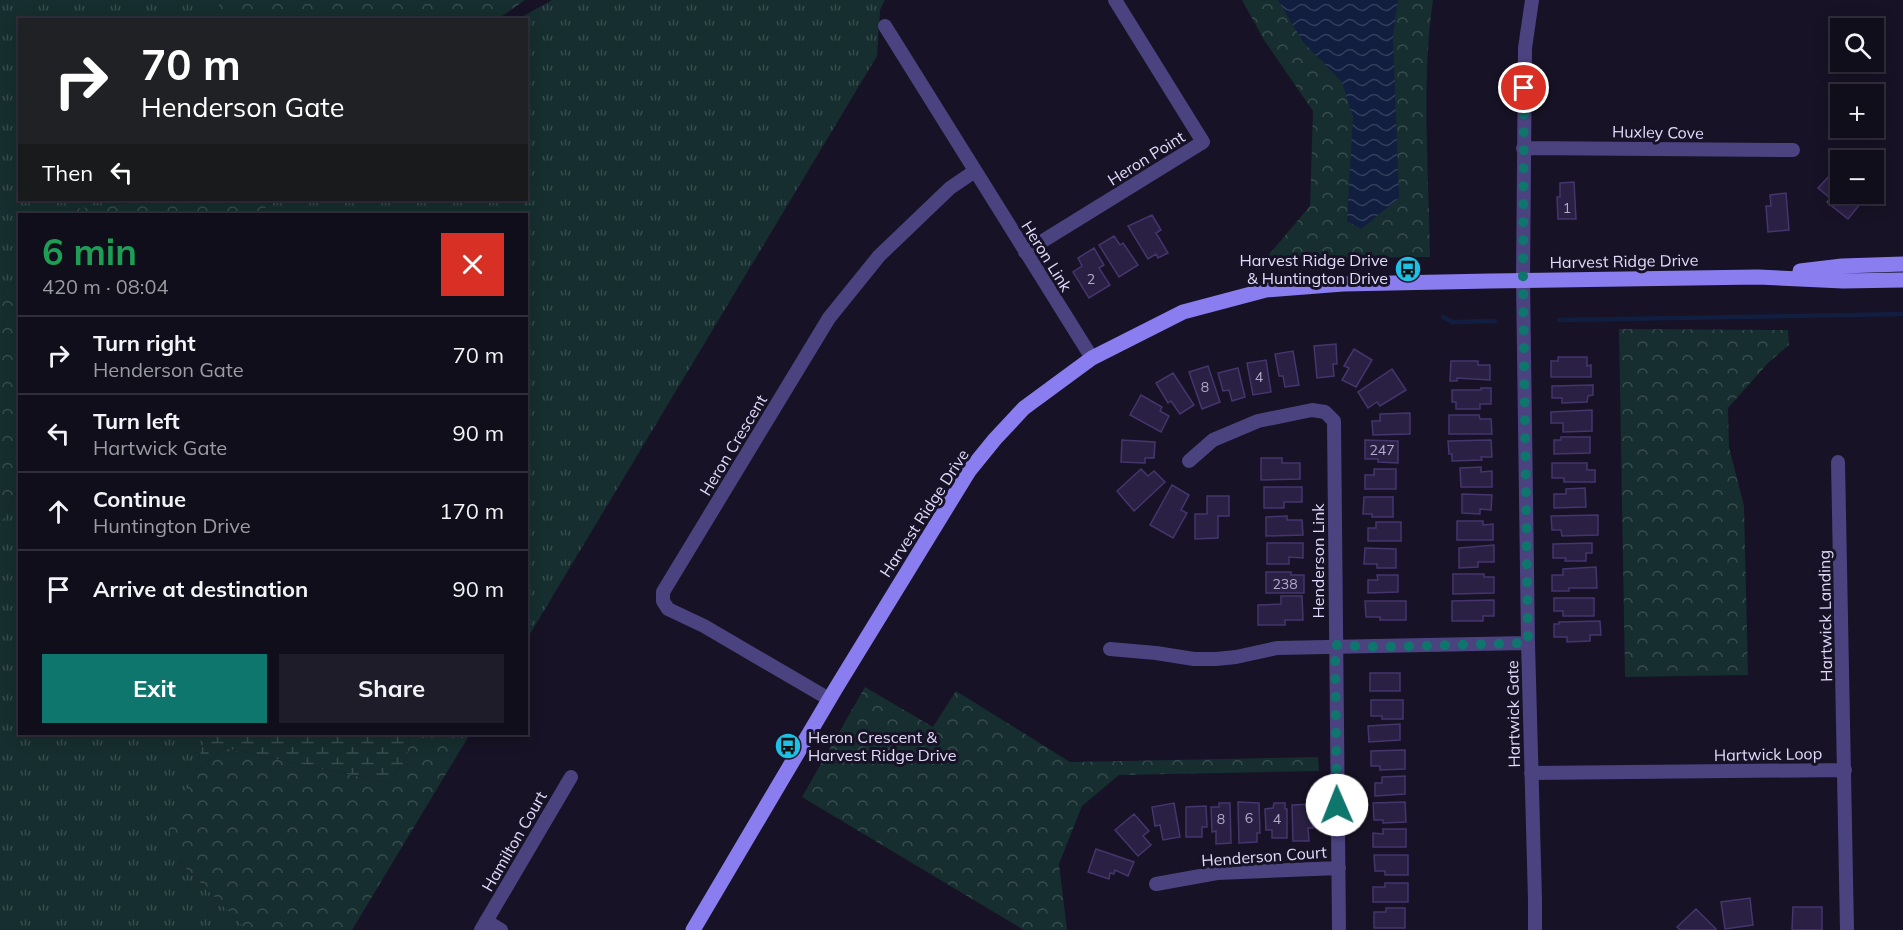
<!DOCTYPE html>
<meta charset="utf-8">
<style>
:root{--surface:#110e1c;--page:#1e1c29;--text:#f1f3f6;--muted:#9c9ca3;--line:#302e3b;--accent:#0f766e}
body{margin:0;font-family:Mulish,sans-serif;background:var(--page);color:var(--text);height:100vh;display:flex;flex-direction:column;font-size:22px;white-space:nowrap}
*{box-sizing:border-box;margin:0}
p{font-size:20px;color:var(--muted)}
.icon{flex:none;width:33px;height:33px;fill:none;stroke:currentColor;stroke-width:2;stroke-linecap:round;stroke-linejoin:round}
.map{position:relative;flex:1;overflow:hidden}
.side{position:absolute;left:18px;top:213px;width:510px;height:522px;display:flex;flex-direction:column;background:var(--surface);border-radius:0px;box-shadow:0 3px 15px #0003,0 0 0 2px var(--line)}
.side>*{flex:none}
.banner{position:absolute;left:18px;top:18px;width:510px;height:183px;border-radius:0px;box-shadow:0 3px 15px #0003,0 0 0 2px var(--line);background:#202124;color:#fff;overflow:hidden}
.tools{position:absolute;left:1830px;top:18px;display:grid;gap:12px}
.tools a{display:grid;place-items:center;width:54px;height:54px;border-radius:0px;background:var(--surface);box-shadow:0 3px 15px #0003,0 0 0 2px var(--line);font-size:30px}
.pin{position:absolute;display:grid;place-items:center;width:51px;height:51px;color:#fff;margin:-26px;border:3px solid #fff;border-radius:50%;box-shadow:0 2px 6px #0007}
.me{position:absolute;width:66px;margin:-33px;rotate:359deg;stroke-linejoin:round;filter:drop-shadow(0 0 4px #0008)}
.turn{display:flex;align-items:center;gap:21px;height:126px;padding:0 24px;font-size:27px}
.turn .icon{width:78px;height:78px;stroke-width:2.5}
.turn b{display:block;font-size:42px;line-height:51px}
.then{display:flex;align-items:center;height:57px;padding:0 24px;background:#0003;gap:12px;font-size:22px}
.round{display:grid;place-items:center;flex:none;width:63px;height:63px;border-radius:0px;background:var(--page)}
.summary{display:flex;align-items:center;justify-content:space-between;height:102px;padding:0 24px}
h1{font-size:36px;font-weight:700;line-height:45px;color:#1e9e55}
.primary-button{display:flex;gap:12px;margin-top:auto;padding:12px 24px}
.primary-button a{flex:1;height:69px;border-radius:0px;background:var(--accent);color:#fff;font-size:24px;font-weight:700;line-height:69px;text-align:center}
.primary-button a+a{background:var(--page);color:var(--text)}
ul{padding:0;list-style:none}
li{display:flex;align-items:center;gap:18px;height:78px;padding:0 24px;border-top:2px solid var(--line)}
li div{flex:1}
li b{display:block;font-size:22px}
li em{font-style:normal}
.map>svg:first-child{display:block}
.grass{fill:url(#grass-tufts)}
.forest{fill:url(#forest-crowns)}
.wetland{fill:url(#wetland-marsh)}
.water{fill:url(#water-waves)}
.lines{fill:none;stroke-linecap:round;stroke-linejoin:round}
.stream{stroke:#111e40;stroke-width:4.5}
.building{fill:#2a2044;stroke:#45356d;stroke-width:1.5}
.street{stroke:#4a437f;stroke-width:14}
.secondary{stroke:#897df0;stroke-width:15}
.route{stroke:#0f766e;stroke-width:10;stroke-dasharray:0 18}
.labels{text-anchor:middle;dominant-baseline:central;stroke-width:6;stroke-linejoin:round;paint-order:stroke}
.number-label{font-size:14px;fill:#b3accd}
.street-label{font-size:16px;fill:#e1dbfb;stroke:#171225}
.poi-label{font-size:16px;fill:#e1dbfb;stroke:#171225;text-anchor:end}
</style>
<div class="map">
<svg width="1903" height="930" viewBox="0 0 1903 930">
<defs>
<pattern id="grass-tufts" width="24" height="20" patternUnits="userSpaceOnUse" patternTransform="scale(1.5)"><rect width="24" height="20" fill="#162e2f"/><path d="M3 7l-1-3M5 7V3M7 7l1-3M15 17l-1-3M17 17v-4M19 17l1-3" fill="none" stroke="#384c4e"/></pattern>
<pattern id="forest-crowns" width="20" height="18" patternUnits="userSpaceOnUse" patternTransform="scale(1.5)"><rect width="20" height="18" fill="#162e2f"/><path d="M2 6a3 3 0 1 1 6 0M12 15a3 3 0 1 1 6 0" fill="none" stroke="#384c4e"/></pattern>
<pattern id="wetland-marsh" width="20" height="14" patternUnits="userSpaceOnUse" patternTransform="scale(1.5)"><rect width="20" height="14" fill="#162e2f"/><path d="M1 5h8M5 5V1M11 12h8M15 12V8" fill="none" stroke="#384c4e"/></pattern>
<pattern id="water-waves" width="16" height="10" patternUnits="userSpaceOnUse" patternTransform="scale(1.5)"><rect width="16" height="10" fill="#111e40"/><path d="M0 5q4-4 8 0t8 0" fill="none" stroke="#333e5c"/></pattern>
</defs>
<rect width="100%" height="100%" fill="#171225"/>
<path class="grass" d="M0,0H222L210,19L20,20V200H139L142,202L72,209L71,214H20L19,279L0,290Z
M552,0H885L880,10L877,56L527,639L526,214H258L275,200H526V20L518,19Z
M19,486L20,734H206L195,771L178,860L247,930H0V521H3Z"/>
<path class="forest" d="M222,0H525L498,19H210Z
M1242,0H1433C1421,82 1429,174 1430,257L1345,258L1260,265L1310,206L1313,111L1264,40Z
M139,200H275L258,214H71V209L141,202Z
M19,279V486L3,521H0V290Z
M1619,329L1788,330L1789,345L1769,362L1728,408L1729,447L1744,506L1748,675L1625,677Z
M865,687L933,727L956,691L1070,762L1318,757L1319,771L1119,775L1082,806L1059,864L1067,930H1024L802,797Z
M410,734H470L352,930H247L178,860L169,829L195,771L225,748L389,783L407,757Z"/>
<path class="wetland" d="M206,734H410L407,757L389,783L225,748L195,771Z"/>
<path class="water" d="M1278,0H1398L1393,36L1399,198L1361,229L1347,221L1353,118L1342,82L1303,42Z"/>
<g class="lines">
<path class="stream" d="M1443,317L1452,322L1495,321
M1559,320L1903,314"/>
</g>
<path class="building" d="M1833,172L1840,177V194H1849L1861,203L1848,219L1827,202L1830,198L1818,188Z
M1574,182L1576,219H1558L1557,197H1560V183Z
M1786,193L1789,230L1768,232L1766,206H1771L1770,195Z
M1152,215L1161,230L1156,233L1168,253L1158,258L1156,254L1148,259L1128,226Z
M1114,236L1120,245L1123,243L1138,265L1119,277L1099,245Z
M1094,248L1104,265L1099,268L1110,285L1089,298L1073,272L1082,266L1078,258Z
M1336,344L1337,364H1333L1334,376L1317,378L1314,346Z
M1354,349L1372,360L1356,387L1342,380L1349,368L1344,366Z
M1293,351L1299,385L1285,387L1283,376H1279L1275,354Z
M1558,357H1587V366L1591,365V377H1551V361H1558Z
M1266,360L1271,392L1253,395L1247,363Z
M1451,361H1478V365H1490V380L1457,378V381H1450Z
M1208,366L1220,402L1202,409L1189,372Z
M1238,368L1245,397L1232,401L1229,390L1223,391L1218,373Z
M1392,369L1406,390L1380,406L1377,402L1368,408L1358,392Z
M1173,373L1194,405L1180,414L1171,401L1168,403L1156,383Z
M1593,385V395L1588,396L1587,402L1562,403V398H1552V386Z
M1481,388H1491V404H1480V409H1456V402H1452V390H1481Z
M1141,395L1162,407L1160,411L1169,416L1161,432L1130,415Z
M1592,410V431L1563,432V423H1551V412Z
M1410,413V434L1373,435L1372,421H1380V414Z
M1449,415H1479L1480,419H1491L1492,434H1449Z
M1561,437H1590V453L1554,454V440H1561Z
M1122,440L1155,442L1154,458H1145V463L1121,462Z
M1365,440L1398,441V463L1378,462V459H1365Z
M1491,440L1492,457H1481L1482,460L1452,461V454H1449L1448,441Z
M1261,458H1282V463H1300V479L1261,480Z
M1552,463H1587V470H1595V482H1564V478H1552Z
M1481,467V472L1492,471V487H1461L1460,468Z
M1141,469L1148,476L1154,471L1165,482L1134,511L1117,491Z
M1374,469H1396V489H1365V475H1374Z
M1172,485L1189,495L1181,510L1187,513L1173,538L1150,525Z
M1264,487H1302V502H1284V508H1264Z
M1585,488L1586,507L1554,508V494H1566V489Z
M1462,494L1492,495L1491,510L1480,509V514L1462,513Z
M1207,496H1229V516H1218V538L1195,539V514H1207Z
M1364,497H1393V517H1372V514H1363Z
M1598,515V535L1562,536L1561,530H1552L1551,516Z
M1287,516V520H1302L1303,535L1266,536V517Z
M1457,521H1483V525L1493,524V540H1457Z
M1376,522H1401V541H1368V528H1376Z
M1267,543H1303V558L1289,557V564H1267Z
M1592,543V553H1586V561H1565L1566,558H1553V544Z
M1494,545V562H1478V567L1459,568V548Z
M1365,548L1396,549V568H1377V564H1364Z
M1596,567L1597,588H1569V591H1552V575H1563V569Z
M1266,572H1291V575H1304V593H1266Z
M1453,574H1484V577H1494V593L1453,594Z
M1377,575H1398V592L1368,593V580H1378Z
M1281,596H1302L1303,620H1285V625H1258V605L1281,604Z
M1554,598H1594V616H1563V611H1554Z
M1494,600V616H1483V621H1452V601Z
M1365,601H1406V620H1380V617H1366Z
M1600,621L1601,635H1590V641L1567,642V637H1554V624H1559V622Z
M1370,673H1400V691H1370Z
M1371,700H1403V719H1382V716H1371Z
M1400,724V740L1369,742L1368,726Z
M1405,750V769L1380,770V766H1371V751Z
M1405,776V794L1375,796V783H1382V777Z
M1238,802L1259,803L1260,833H1257V842L1239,843Z
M1405,802L1406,822L1383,823V820H1374L1373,803Z
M1174,803L1180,837L1163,840L1160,825L1155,826L1152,807Z
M1219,803H1230L1231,843L1216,844V831L1212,832L1211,807H1219Z
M1274,803H1285V809H1287V838H1272V830H1266L1265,809L1273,808Z
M1312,804L1313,828H1308L1309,841H1293L1292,805Z
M1206,806L1207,827H1202V837H1186V807Z
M1134,814L1149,831L1143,836L1151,845L1138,856L1115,830Z
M1383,829H1406V847H1373V833L1383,834Z
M1096,849L1134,862L1128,876L1115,870L1114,874L1110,873L1109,879L1088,872Z
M1374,855H1408V875H1385V871H1375Z
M1385,883H1408V902H1373V887H1385Z
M1750,898L1753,925L1725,929L1721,902Z
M1793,907H1822V930H1792Z
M1386,908H1405V928H1374V912H1386Z
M1696,909L1716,929L1714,930H1680L1677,927Z"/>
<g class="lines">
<path class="street" d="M1532,0L1525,48L1523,280L1528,643L1535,900V930
M885,26L1092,358
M1523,148L1793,150
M1025,252L1203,142L1115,0
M1189,461L1213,440L1258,421L1312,410L1325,412L1334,421L1339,930
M1838,462L1847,930
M1110,649L1156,653L1194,659H1216L1236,657L1277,648L1528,643
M829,699L704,626L668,609L663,601V592L829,318L879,256L950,188L975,171
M1531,773L1845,770
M1156,884L1217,873L1339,868
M486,921L501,930
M481,930L571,777"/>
<path class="secondary" d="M1800,271L1842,266L1903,264
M693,930L836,688L969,471L995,439L1024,408L1092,358L1183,312L1266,290L1343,284L1490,281L1758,277L1843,281L1903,280"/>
</g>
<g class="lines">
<path class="route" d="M1337,805L1335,645L1378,647L1528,643L1523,280L1524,88"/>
</g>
<defs>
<symbol id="bus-disc" viewBox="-11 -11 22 22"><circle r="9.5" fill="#1dc1e5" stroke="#171225"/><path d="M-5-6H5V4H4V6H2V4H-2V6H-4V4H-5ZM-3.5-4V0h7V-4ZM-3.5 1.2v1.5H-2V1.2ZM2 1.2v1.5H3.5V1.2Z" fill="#111"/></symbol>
</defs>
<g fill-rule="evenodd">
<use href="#bus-disc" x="1393" y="254" width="30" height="30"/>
<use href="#bus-disc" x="773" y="731" width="30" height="30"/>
</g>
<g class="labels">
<g class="number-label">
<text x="1567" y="208">1</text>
<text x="1091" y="279">2</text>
<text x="1259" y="377">4</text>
<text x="1205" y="387">8</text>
<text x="1382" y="450">247</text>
<text x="1285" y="584">238</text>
<text x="1249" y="818">6</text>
<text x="1221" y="819">8</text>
<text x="1277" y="819">4</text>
</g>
<g class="street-label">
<text transform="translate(1658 132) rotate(1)">Huxley Cove</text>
<text transform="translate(1146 158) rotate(-32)">Heron Point</text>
<text transform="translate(1047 256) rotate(58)">Heron Link</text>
<text transform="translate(1624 261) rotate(-1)">Harvest Ridge Drive</text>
<text transform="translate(733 445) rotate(-59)">Heron Crescent</text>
<text transform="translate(924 513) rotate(-57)">Harvest Ridge Drive</text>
<text transform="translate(1318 561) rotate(-90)">Henderson Link</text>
<text transform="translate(1825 616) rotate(-91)">Hartwick Landing</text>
<text transform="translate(1513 714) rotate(-91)">Hartwick Gate</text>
<text transform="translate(1768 754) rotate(-1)">Hartwick Loop</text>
<text transform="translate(514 841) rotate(-60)">Hamilton Court</text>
<text transform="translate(1264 856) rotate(-4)">Henderson Court</text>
</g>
<g class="poi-label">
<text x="1388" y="260">Harvest Ridge Drive<tspan x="1388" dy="18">&amp; Huntington Drive</tspan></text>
<text x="808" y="737" text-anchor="start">Heron Crescent &amp;<tspan x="808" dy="18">Harvest Ridge Drive</tspan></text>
</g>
</g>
</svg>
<div class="tools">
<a><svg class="icon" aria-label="search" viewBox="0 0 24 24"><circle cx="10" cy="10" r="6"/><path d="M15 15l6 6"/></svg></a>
<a>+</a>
<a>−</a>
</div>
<div class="pin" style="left:1524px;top:88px;background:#d93025"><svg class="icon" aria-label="arrive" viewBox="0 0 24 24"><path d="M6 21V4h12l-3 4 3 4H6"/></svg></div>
<svg class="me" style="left:1337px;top:805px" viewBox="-20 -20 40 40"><circle r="19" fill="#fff"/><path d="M0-13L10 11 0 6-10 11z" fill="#0f766e"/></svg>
<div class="banner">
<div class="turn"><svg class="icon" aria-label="right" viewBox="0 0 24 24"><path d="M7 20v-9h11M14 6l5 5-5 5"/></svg><div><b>70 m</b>Henderson Gate</div></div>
<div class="then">Then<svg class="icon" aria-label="left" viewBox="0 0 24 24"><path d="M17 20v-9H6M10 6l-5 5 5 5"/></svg></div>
</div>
<section class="side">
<div class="summary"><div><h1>6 min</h1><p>420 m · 08:04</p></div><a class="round" style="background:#d93025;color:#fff"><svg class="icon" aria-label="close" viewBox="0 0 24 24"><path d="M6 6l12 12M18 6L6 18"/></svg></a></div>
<ul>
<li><svg class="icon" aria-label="right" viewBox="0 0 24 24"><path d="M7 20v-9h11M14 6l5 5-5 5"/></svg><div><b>Turn right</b><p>Henderson Gate</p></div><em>70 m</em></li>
<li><svg class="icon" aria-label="left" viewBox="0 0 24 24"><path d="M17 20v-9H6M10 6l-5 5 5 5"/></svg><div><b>Turn left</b><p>Hartwick Gate</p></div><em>90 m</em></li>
<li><svg class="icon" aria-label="ahead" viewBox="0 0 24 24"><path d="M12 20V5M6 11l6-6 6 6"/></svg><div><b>Continue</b><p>Huntington Drive</p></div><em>170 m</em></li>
<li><svg class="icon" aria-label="arrive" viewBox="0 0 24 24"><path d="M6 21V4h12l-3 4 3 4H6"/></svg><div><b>Arrive at destination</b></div><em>90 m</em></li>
</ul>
<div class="primary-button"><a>Exit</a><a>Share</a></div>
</section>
</div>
